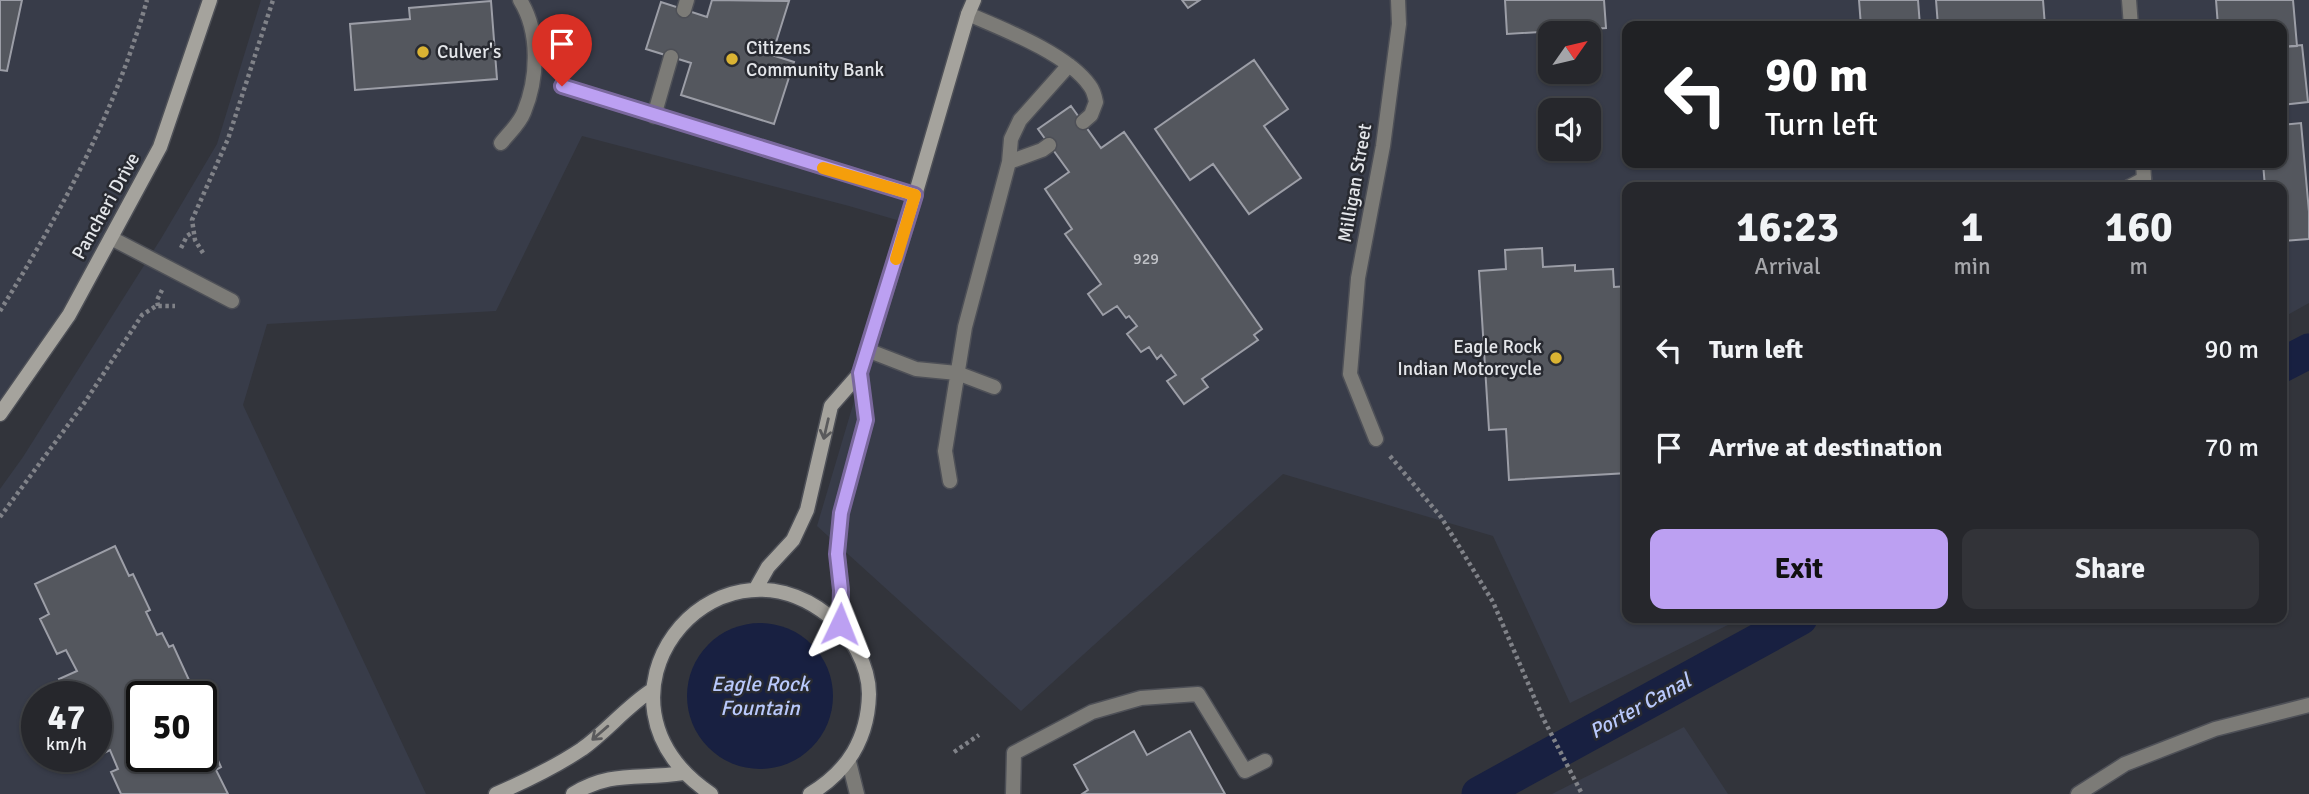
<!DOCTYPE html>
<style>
:root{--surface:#26272c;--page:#323338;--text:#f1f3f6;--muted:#a4a5a9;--line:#424448;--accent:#bca0f2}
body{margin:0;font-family:Signika,sans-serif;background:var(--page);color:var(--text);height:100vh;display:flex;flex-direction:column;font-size:26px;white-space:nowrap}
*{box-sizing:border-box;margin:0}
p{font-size:23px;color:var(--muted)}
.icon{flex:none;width:38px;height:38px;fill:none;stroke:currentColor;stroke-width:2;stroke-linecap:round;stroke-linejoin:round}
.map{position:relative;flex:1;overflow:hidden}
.panel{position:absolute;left:1622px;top:182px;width:665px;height:441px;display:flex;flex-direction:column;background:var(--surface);border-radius:14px;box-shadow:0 2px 5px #0004,0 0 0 2px var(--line)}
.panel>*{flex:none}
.top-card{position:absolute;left:1622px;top:21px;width:665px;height:147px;border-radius:14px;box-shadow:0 2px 5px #0004,0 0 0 2px var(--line);background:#202124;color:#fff;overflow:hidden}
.needle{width:46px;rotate:56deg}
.fabs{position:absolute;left:1538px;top:21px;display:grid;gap:14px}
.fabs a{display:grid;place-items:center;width:63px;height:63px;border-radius:14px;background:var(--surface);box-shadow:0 2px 5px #0004,0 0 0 2px var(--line);font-size:35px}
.speed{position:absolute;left:21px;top:681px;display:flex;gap:14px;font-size:35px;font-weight:700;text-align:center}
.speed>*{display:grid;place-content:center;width:91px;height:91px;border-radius:50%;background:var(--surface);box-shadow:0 2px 5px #0004,0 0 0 2px var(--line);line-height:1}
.speed small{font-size:18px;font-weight:400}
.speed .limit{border:4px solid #111;border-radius:10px;background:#fff;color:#111}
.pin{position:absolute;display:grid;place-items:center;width:60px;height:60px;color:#fff;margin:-72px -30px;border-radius:50% 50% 50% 0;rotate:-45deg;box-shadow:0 0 7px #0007}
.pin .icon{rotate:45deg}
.me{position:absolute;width:77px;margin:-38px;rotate:2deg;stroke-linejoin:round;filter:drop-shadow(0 0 5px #0008)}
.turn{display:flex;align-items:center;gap:24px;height:147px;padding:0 28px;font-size:32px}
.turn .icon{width:91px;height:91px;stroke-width:2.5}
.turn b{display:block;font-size:49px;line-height:60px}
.eta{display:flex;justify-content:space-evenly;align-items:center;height:119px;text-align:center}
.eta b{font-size:42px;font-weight:700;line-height:49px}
.action{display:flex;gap:14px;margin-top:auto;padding:14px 28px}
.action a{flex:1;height:80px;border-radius:14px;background:var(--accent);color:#111;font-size:28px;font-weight:700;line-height:80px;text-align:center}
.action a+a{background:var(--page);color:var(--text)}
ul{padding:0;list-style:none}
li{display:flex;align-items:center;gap:21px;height:98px;padding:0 28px}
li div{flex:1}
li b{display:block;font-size:26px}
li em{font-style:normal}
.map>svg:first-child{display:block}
.built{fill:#383c49;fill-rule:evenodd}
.water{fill:#182041}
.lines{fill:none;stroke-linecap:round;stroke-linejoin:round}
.canal{stroke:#182041;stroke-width:35}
.building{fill:#54575e;stroke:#9c9ea7;stroke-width:2}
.service-casing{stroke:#4e5057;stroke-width:17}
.minor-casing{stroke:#4e5057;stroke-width:17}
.secondary-casing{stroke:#4e5057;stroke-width:17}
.path{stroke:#808288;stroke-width:4.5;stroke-dasharray:3.5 3.5;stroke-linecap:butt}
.service{stroke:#7c7b77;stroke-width:14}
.minor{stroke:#7c7b77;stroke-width:14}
.secondary{stroke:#a5a39d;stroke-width:14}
.oneway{stroke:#5a5a5c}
.route-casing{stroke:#7a689d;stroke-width:18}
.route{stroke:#bca0f2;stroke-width:12}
.slow{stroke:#f59e0b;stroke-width:12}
.poi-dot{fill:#dab333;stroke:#282a31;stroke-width:2.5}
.labels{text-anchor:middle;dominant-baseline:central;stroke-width:5;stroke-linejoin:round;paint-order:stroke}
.number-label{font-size:16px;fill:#c0c2c7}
.poi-label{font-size:19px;fill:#e4e6ea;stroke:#282a31;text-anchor:start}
.street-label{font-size:19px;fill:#e4e6ea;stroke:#282a31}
.water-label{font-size:21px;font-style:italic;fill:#b9c9fc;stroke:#282a31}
</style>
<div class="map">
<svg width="2309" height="794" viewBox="0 0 2309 794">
<rect width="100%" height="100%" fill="#32343b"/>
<path class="built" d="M0,0H210L160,147L69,315L0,405Z
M261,0H2309V303L2282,318V187H1628V618H1742L1570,703L1493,536L1283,474L1021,711L817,526L907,223L849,206L582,136L496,311L267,324L243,405L426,794H0V489L23,457L162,237L217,144ZM1628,26H2282V163H1628ZM1550,33H1589V72H1550ZM1550,110H1589V149H1550ZM37,696H96V756H37ZM142,696H201V756H142Z
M1684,727L1728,794H1552Z"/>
<path class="water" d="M687 696a73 73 0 1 1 146 0a73 73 0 1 1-146 0Z"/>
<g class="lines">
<path class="canal" d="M2282,365L2309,351
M1479,794L1800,618"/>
</g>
<path class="building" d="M0,0H22L7,71L0,70Z
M712,0L789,1L772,55L794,62L774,124L681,95L691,63L646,49L661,2L707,17Z
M1182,0H1200L1188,8Z
M1505,0H1604L1606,28L1507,34Z
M1859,0H1918L1920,26H1861Z
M1936,0H2043L2045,26H1938Z
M2216,0H2293L2297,46L2282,47V26H2218Z
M491,1L497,79L355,90L350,24L410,19L409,8Z
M2302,45L2308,102L2282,105V47Z
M1254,60L1288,109L1264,126L1301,178L1249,214L1213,164L1190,180L1155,129Z
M1071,106L1101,148L1124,132L1262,329L1254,335L1258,340L1202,379L1208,387L1184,404L1167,381L1176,375L1161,355L1157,359L1149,347L1141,352L1127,334L1137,326L1129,316L1126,318L1117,306L1103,315L1088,294L1101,284L1065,234L1072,229L1045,189L1069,172L1038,129Z
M2301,123L2309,212V239L2282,241V187H2265L2263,163H2282V125Z
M1542,248L1543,267L1575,265V271L1613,269L1614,287L1628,286V473L1509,480L1506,429L1489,430L1479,271L1506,269L1505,250Z
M115,546L129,576L133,574L150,610L146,612L157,635L162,633L169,647L173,645L194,691L189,693L191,696H142V756H201V734L205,732L221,767L216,770L228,794H121L111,772L118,769L110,750L96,757L95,756L96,696H68L59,679L77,671L66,650L57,654L40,619L49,614L35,584Z
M1134,731L1147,755L1190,731L1225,794H1082L1088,790L1074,765Z"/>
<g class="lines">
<defs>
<path id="service" d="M684,10L687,0
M968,14C1003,29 1068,54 1090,86C1093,90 1095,97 1096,102L1091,115L1083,122
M562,86L915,195
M654,116L671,57
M501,143C509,133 520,123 524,112C538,78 540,32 520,0
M1009,162L1042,150L1049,145
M2129,187L2144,179
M111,238L232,301
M867,350L916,369L957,373L994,387
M950,481L945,451L965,327L1009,162L1011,139L1020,120L1069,65
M1013,794L1014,753L1092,712L1141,698L1198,694L1245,771L1265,761"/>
<path id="minor" d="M2129,0L2131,26
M2143,163L2144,179
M1376,439L1350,374L1358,278L1383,146L1399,24L1398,0
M849,762L857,794
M2078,794L2125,764L2215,729L2309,705"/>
<path id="secondary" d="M0,414L69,315L160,147L210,0
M755,590L768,567L793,540L807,510L831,406L860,373
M840,624L841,590L837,554L841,513L866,420L860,373L907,223L968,14L974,0
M496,794C526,781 555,767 582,749C607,731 626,707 652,690
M573,794C611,770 641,780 683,773
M711,794C572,700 712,523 829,616C851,633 869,666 869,694C868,739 848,771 810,794"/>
</defs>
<use href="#service" class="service-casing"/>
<use href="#minor" class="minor-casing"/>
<use href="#secondary" class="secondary-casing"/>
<path class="path" d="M181,248L187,236L193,232
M203,253L195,240L192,220L228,139L273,0
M158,306L157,300L162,290
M0,311C61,212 115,113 147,0
M1390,456L1441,517L1493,602L1543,718L1582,794
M0,517L85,402L142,315L156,306H175
M954,752L979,735"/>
<use href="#service" class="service"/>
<use href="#minor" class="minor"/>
<use href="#secondary" class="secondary"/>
</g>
<defs><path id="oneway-shaft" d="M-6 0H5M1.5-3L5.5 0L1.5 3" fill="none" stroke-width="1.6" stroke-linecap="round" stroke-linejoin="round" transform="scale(1.75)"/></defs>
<g class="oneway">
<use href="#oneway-shaft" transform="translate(826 429) rotate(103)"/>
<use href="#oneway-shaft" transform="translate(600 733) rotate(139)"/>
</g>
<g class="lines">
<defs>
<path id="route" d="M562,86L915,195L860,373L866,420L841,513L837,554L841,590L840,624"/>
</defs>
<use href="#route" class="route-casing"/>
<use href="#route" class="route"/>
<path class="slow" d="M823,168L915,195L896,259"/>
</g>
<g class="poi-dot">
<circle cx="423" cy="52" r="7"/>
<circle cx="732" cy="59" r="7"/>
<circle cx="1556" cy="358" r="7"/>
</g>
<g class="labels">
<g class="number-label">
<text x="1146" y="259">929</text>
</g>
<g class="poi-label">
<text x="746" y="48">Citizens<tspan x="746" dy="22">Community Bank</tspan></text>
<text x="437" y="52">Culver's</text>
<text x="1542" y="347" text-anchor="end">Eagle Rock<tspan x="1542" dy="22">Indian Motorcycle</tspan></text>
</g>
<g class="street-label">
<text transform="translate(1355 183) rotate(-80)">Milligan Street</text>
<text transform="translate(106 206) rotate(-61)">Pancheri Drive</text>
</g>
<g class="water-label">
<text x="760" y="684">Eagle Rock<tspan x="760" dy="24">Fountain</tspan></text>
<text transform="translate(1640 706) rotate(-29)">Porter Canal</text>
</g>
</g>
</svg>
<div class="fabs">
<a><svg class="needle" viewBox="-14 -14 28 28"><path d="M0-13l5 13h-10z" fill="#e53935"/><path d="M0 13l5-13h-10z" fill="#a4a5a9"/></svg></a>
<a><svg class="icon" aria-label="sound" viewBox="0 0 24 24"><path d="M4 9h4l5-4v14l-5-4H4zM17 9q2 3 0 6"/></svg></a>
</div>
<div class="speed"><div>47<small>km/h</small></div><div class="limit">50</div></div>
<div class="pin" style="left:562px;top:86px;background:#d93025"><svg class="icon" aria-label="arrive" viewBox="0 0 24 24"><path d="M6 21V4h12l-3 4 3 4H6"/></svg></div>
<svg class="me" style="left:840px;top:624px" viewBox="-20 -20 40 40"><path d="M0-17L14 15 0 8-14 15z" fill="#bca0f2" stroke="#fff" stroke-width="4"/></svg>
<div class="top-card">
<div class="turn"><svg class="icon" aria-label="left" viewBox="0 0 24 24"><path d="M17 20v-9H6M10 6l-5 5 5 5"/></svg><div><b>90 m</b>Turn left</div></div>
</div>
<section class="panel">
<div class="eta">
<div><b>16:23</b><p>Arrival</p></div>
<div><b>1</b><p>min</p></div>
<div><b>160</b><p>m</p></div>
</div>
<ul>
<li><svg class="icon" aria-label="left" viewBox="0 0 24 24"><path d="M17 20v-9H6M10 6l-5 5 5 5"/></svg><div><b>Turn left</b></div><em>90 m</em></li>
<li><svg class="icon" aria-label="arrive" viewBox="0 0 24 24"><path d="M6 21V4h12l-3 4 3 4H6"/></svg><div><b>Arrive at destination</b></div><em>70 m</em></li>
</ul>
<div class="action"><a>Exit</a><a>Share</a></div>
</section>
</div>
